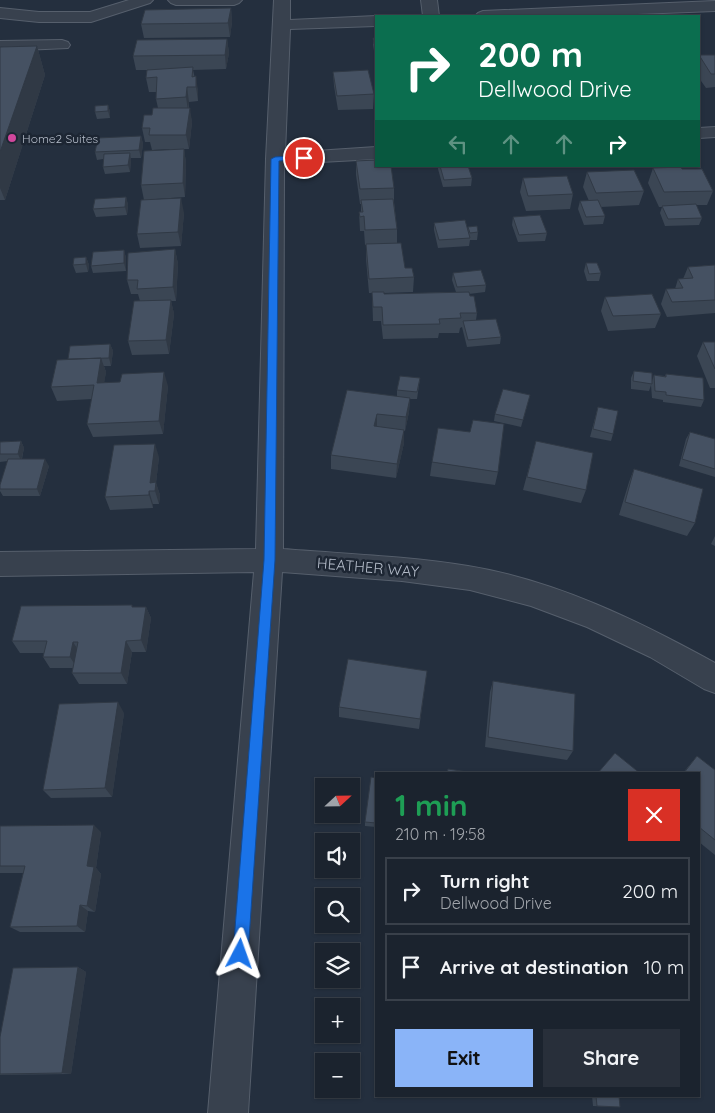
<!DOCTYPE html>
<meta charset="utf-8">
<style>
:root{--surface:#1b232e;--page:#282f3a;--text:#f1f3f6;--muted:#a0a4aa;--line:#39404a;--accent:#8ab4f8}
body{margin:0;font-family:Quicksand,sans-serif;background:var(--page);color:var(--text);height:100vh;display:flex;flex-direction:column;font-size:19px;white-space:nowrap}
*{box-sizing:border-box;margin:0}
p{font-size:16px;color:var(--muted)}
.icon{flex:none;width:28px;height:28px;fill:none;stroke:currentColor;stroke-width:2;stroke-linecap:round;stroke-linejoin:round}
.map{position:relative;flex:1;overflow:hidden}
.panel{position:absolute;left:375px;top:772px;width:325px;height:325px;display:flex;flex-direction:column;background:var(--surface);border-radius:0px;box-shadow:0 1px 4px #0004,0 0 0 1px var(--line)}
.panel>*{flex:none}
.guide{position:absolute;left:375px;top:15px;width:325px;height:152px;border-radius:0px;box-shadow:0 1px 4px #0004,0 0 0 1px var(--line);background:#0b6e4f;color:#fff;overflow:hidden}
.needle{width:32px;rotate:68deg}
.fabs{position:absolute;left:315px;top:778px;display:grid;gap:10px}
.fabs a{display:grid;place-items:center;width:45px;height:45px;border-radius:0px;background:var(--surface);box-shadow:0 1px 4px #0004,0 0 0 1px var(--line);font-size:25px}
.pin{position:absolute;display:grid;place-items:center;width:42px;height:42px;color:#fff;margin:-21px;border:2px solid #fff;border-radius:50%;box-shadow:0 1px 5px #0007}
.me{position:absolute;width:55px;margin:-28px;rotate:4deg;stroke-linejoin:round;filter:drop-shadow(0 0 4px #0008)}
.turn{display:flex;align-items:center;gap:18px;height:105px;padding:0 20px;font-size:22px}
.turn .icon{width:65px;height:65px;stroke-width:2.5}
.turn b{display:block;font-size:35px;line-height:42px}
.lanes{display:flex;align-items:center;height:48px;padding:0 20px;background:#0003;justify-content:center;gap:25px;direction:ltr}
.lanes .off{opacity:.35}
.round{display:grid;place-items:center;flex:none;width:52px;height:52px;border-radius:0px;background:var(--page)}
.overview{display:flex;align-items:center;justify-content:space-between;height:85px;padding:0 20px}
h1{font-size:30px;font-weight:700;line-height:38px;color:#1e9e55}
.button{display:flex;gap:10px;margin-top:auto;padding:10px 20px}
.button a{flex:1;height:58px;border-radius:0px;background:var(--accent);color:#111;font-size:20px;font-weight:700;line-height:58px;text-align:center}
.button a+a{background:var(--page);color:var(--text)}
ul{padding:0;list-style:none}
li{display:flex;align-items:center;gap:15px;height:68px;margin:0 10px 8px;padding:0 10px;border:2px solid var(--line);border-radius:0px}
li div{flex:1}
li b{display:block;font-size:19px}
li em{font-style:normal}
.map>svg:first-child{display:block}
.lines{fill:none;stroke-linecap:round;stroke-linejoin:round}
.minor-casing{stroke:#565f6c;stroke-width:2}
.minor{fill:#38414e;fill-rule:evenodd}
.wall{fill:#3b4654}
.shaded-wall{fill:#303945}
.building{fill:#455162;stroke:#303945}
.route{fill:#1a73e8;stroke:#114b97}
.hotel-dot{fill:#d1479c;stroke:#1d2633;stroke-width:2}
.labels{text-anchor:middle;dominant-baseline:central;stroke-width:5;stroke-linejoin:round;paint-order:stroke}
.far-poi-label{font-size:12px;fill:#b4bcc9;stroke:#1d2633;text-anchor:start}
.street-label{font-size:15px;fill:#b4bcc9;stroke:#1d2633}
</style>
<div class="map">
<svg width="715" height="1113" viewBox="0 0 715 1113">
<rect width="100%" height="100%" fill="#242f3e"/>
<g class="lines">
<defs>
<path id="minor" d="M129,0H153L150,3L91,22H39L0,18V8L39,12H90Z
M168,0H242L239,3L234,5H176L171,3Z
M274,0H290V20L376,16V26L290,29L285,153L376,147V159L284,164L283,549C345,554 407,556 468,566C555,580 639,621 715,663V693L704,689L650,657L587,627L531,606L470,590L402,581L282,572L248,1113H208L254,572L0,576V552L256,549L266,159Z
M421,0H437L439,16H423Z
M715,1V11L585,16H475L478,13L483,11Z
M62,40L68,42L70,45L68,48L0,51V41Z
M715,127V137L699,138V128Z"/>
</defs>
<use href="#minor" class="minor-casing"/>
<use href="#minor" class="minor"/>
</g>
<path class="wall" d="M231,8L232,22L230,37L144,38L141,24Z
M373,38H376V51H374L373,45Z
M227,39L229,53L226,69L193,70L198,91V101L189,102V108L192,122L189,149H184L186,163L185,197L156,199L184,213L181,246L140,248L137,234L144,200L141,185L170,149L152,150L150,142H145L142,128L158,108L156,99V92H149L146,78L147,70H136L133,56Z
M37,46L45,75L5,200H0V47Z
M699,55H715V87L706,88L699,78V80Z
M333,72L374,94L373,109L338,110L334,86Z
M108,105L110,112V118L97,119L95,112Z
M141,136L143,144L141,158H131L130,172L105,174L103,167V159L97,160L95,152Z
M356,161L394,188V202L397,229V243L405,268L414,277L413,292L384,293V294L456,292L452,280L453,273L486,285L485,292L469,294L470,296L477,313L476,320L501,337L500,344L467,347L462,327L460,328L459,333H439L438,338L383,339L381,321H373L372,293H369L366,259V245H365L364,231H360L359,212H361V204H360L356,175Z
M438,166H468L472,178L471,186L443,187L438,169Z
M653,168L682,169L713,191L707,205H696L702,218L699,225L665,226L660,213L662,207H659L648,183Z
M587,172L644,191L639,205L601,207L605,216L603,224L584,225L578,209L580,201H589L583,187Z
M523,178L573,194L570,209L526,211L520,192Z
M126,197L128,205L127,215L96,217L93,209Z
M513,217L547,233L545,241L518,242L512,225Z
M434,223L467,229L468,227L478,232L477,240H470L469,246L438,248L434,230Z
M175,249L178,264L176,301H171L174,314L169,354L132,355L128,341L140,301L138,294H131L127,280Z
M124,250L126,258V271L93,273L91,266Z
M86,257L89,265L88,272L76,273L73,265Z
M586,263L601,273L599,281H587L584,271Z
M715,265V313L667,317L661,304L666,289H675L678,279H683L688,267Z
M605,297L661,314L655,328L608,331L601,311Z
M703,342H715V388H710L697,356Z
M110,344L113,351L111,366H104L106,372L104,382L168,386L163,434L93,437L87,424L92,399L57,401L51,387L68,359Z
M634,371L652,381L654,375L665,376L666,374L704,400L701,407L663,402V400L652,398L651,385L649,391L631,389V378Z
M420,378L417,399H410L409,412L405,431H404V443L396,478L331,469V455L397,396V390Z
M530,395L521,427L494,421L495,414Z
M598,407L613,434L611,441L590,437Z
M690,432L715,439V477L679,466L686,439Z
M21,441L24,448L22,459L49,466L40,496H3L0,491V485L8,461L0,462V442Z
M536,441L586,490L581,503L523,490Z
M159,457L156,483L160,495L159,504H153V508L110,510L105,497Z
M432,462L498,472L495,485L430,476Z
M634,469L695,523L687,536L619,515L629,482Z
M715,536V546L711,544Z
M133,607H146L151,618L146,652H132L127,684H79L72,673L73,668H50L43,657L44,653H20L12,641Z
M427,671L419,729L339,717V707Z
M493,681L573,751L567,760L485,747L490,692Z
M124,713L112,797L51,798L43,790Z
M697,756L715,770V855L699,842V774H682Z
M376,778V827L365,826V822Z
M0,826L101,832L96,868L101,874L95,912L88,911L85,932H20L10,927L24,873H0Z
M78,967L86,972L71,1074L0,1075V1037Z
M592,1096H619L616,1107L593,1106Z"/>
<path class="shaded-wall" d="M231,8L232,22L230,37L228,23Z
M227,39L229,53L226,69L225,55Z
M37,46L45,75L5,200L0,188V152Z
M196,76L198,91V101L196,87Z
M187,87L189,102L188,111L186,97Z
M108,105L110,112V118L108,111Z
M190,108L192,122L189,149L186,135Z
M141,136L143,144L141,158L139,150Z
M184,149L186,163L185,197L183,183Z
M130,153L131,160L130,172L128,165Z
M126,197L128,205L127,215L125,207Z
M181,198L184,213L181,246L178,232Z
M175,249L178,264L176,301L173,287Z
M124,250L126,258V271L124,263Z
M86,257L89,265L88,272L86,264Z
M171,300L174,314L169,354L166,340Z
M110,344L113,351L111,366L109,358Z
M101,358L106,372L102,397L97,383Z
M164,372L168,386L163,434L159,421Z
M410,398L409,412L405,431L406,417Z
M377,414V427L374,426Z
M404,430V443L396,478L397,464Z
M21,441L24,448L21,461L18,454Z
M155,444L159,457L156,483L160,495L159,504L155,491L150,483Z
M45,459L49,466L40,496L37,489Z
M149,491L153,504V508L149,495Z
M146,607L151,618L146,652L141,640Z
M126,641L132,652L127,684L121,673Z
M73,642L80,653L77,668L70,657Z
M118,702L124,713L112,797L105,788Z
M94,825L101,832L96,868L101,874L95,912L87,906V866Z
M80,905L88,911L85,932L77,926Z
M78,967L86,972L71,1074L62,1073Z"/>
<path class="building" d="M231,8L228,23L141,24L145,10Z
M373,38H376V44H374Z
M227,39L225,55L133,56L137,40Z
M37,46L0,152V47Z
M699,55H715V74H711Z
M193,67L192,77L196,76V87H187L186,97L156,99L157,77L146,78L147,70Z
M368,70L374,94L337,96L333,72Z
M108,105V111L95,112V106Z
M153,108H190L186,135H149L150,128H142L144,115H152Z
M141,136L139,150L95,152L98,138Z
M184,149L183,183L141,185L144,151Z
M130,153L128,165L103,167L104,154Z
M376,160V166H391L394,188L360,189L356,161Z
M440,166H468L472,178L444,180Z
M681,167L682,169H702L713,191L664,192L653,168Z
M634,170L644,191L596,193L587,172Z
M567,176L573,194L528,196L523,178Z
M126,197L125,207L93,209L95,199Z
M181,198L178,232L137,234L141,200Z
M393,199L397,229L365,230L364,216L360,217L359,212H363L361,200Z
M598,200L605,216L586,217L580,201Z
M696,204L702,218L668,219L662,206Z
M540,215L547,233L519,235L513,217Z
M465,220L470,238L439,240L434,223Z
M477,226L478,232L470,233L468,227Z
M401,243L405,268H412L414,277L369,279L366,244Z
M175,249L173,287L137,289L138,280H127L128,253Z
M124,250V263L91,266L93,252Z
M86,257V264L73,265L74,258Z
M586,263H597L601,273L589,274Z
M715,265V300L672,302L666,289L683,288L678,279L693,278L688,267Z
M481,270L486,285L457,287L453,273Z
M372,292H384V294L469,292L470,296H474L477,313H460L461,318L439,319L440,324L383,325L382,307H373Z
M652,294L661,314L613,316L605,297Z
M171,300L166,340L128,341L134,301Z
M496,319L501,337L468,340L463,321Z
M703,342H715V369Z
M110,344L109,358L68,359L70,346Z
M101,358L97,383L120,382L122,374L164,372L159,421L87,424L94,385L51,387L57,360Z
M634,371L652,373V384L633,381Z
M666,374L703,378L704,400L666,395V392L655,391L654,375L666,377Z
M400,376L420,378L417,392L397,390Z
M503,389L530,395L523,420L495,414Z
M347,390L410,398L406,417L377,414L374,426L404,430L397,464L331,455Z
M598,407L618,411L613,434L593,429Z
M473,420L504,424L498,472L432,462L438,428L470,432Z
M690,432L715,439V469L682,459Z
M21,441L18,454H0V442Z
M536,441L593,453L586,490L527,477Z
M155,444L150,483L156,482L155,491H149V495L105,497L114,445Z
M8,459H45L37,489H0V485Z
M634,469L703,489L695,523L625,502Z
M132,605V607H146L141,640L126,641L121,673H72L78,642H73L70,657H43L47,641H12L21,606Z
M348,659L427,671L420,719L339,707Z
M493,681L575,694L573,751L488,737Z
M118,702L105,788L43,790L59,704Z
M615,753L641,774H597Z
M697,756L715,770V840L699,827V774H683Z
M448,769L474,773V774H447Z
M371,777L376,778V823L365,822Z
M94,825L87,866L94,867L87,906L80,905L77,926L10,927L25,866H0V826Z
M78,967L62,1073L0,1074V1037L13,968Z
M596,1096H619L620,1107L597,1106Z"/>
<path class="route" d="M304,155L307,156V159L279,161L275,560L248,954L246,959L240,961L235,959L233,954L264,560L271,159L275,157Z"/>
<circle class="hotel-dot" cx="12" cy="138" r="5"/>
<g class="labels">
<g class="far-poi-label">
<text x="22" y="138">Home2 Suites</text>
</g>
<g class="street-label">
<text transform="translate(368 567) rotate(5)">HEATHER WAY</text>
</g>
</g>
</svg>
<div class="fabs">
<a><svg class="needle" viewBox="-14 -14 28 28"><path d="M0-13l5 13h-10z" fill="#e53935"/><path d="M0 13l5-13h-10z" fill="#a0a4aa"/></svg></a>
<a><svg class="icon" aria-label="sound" viewBox="0 0 24 24"><path d="M4 9h4l5-4v14l-5-4H4zM17 9q2 3 0 6"/></svg></a>
<a><svg class="icon" aria-label="search" viewBox="0 0 24 24"><circle cx="10" cy="10" r="6"/><path d="M15 15l6 6"/></svg></a>
<a><svg class="icon" aria-label="layers" viewBox="0 0 24 24"><path d="M12 4l9 5-9 5-9-5zM3 14l9 5 9-5"/></svg></a>
<a>+</a>
<a>−</a>
</div>
<div class="pin" style="left:304px;top:158px;background:#d93025"><svg class="icon" aria-label="arrive" viewBox="0 0 24 24"><path d="M6 21V4h12l-3 4 3 4H6"/></svg></div>
<svg class="me" style="left:240px;top:954px" viewBox="-20 -20 40 40"><path d="M0-17L14 15 0 8-14 15z" fill="#1a73e8" stroke="#fff" stroke-width="4"/></svg>
<div class="guide">
<div class="turn"><svg class="icon" aria-label="right" viewBox="0 0 24 24"><path d="M7 20v-9h11M14 6l5 5-5 5"/></svg><div><b>200 m</b>Dellwood Drive</div></div>
<div class="lanes"><svg class="icon off" aria-label="left" viewBox="0 0 24 24"><path d="M17 20v-9H6M10 6l-5 5 5 5"/></svg><svg class="icon off" aria-label="ahead" viewBox="0 0 24 24"><path d="M12 20V5M6 11l6-6 6 6"/></svg><svg class="icon off" aria-label="ahead" viewBox="0 0 24 24"><path d="M12 20V5M6 11l6-6 6 6"/></svg><svg class="icon" aria-label="right" viewBox="0 0 24 24"><path d="M7 20v-9h11M14 6l5 5-5 5"/></svg></div>
</div>
<section class="panel">
<div class="overview"><div><h1>1 min</h1><p>210 m · 19:58</p></div><a class="round" style="background:#d93025;color:#fff"><svg class="icon" aria-label="close" viewBox="0 0 24 24"><path d="M6 6l12 12M18 6L6 18"/></svg></a></div>
<ul>
<li><svg class="icon" aria-label="right" viewBox="0 0 24 24"><path d="M7 20v-9h11M14 6l5 5-5 5"/></svg><div><b>Turn right</b><p>Dellwood Drive</p></div><em>200 m</em></li>
<li><svg class="icon" aria-label="arrive" viewBox="0 0 24 24"><path d="M6 21V4h12l-3 4 3 4H6"/></svg><div><b>Arrive at destination</b></div><em>10 m</em></li>
</ul>
<div class="button"><a>Exit</a><a>Share</a></div>
</section>
</div>
